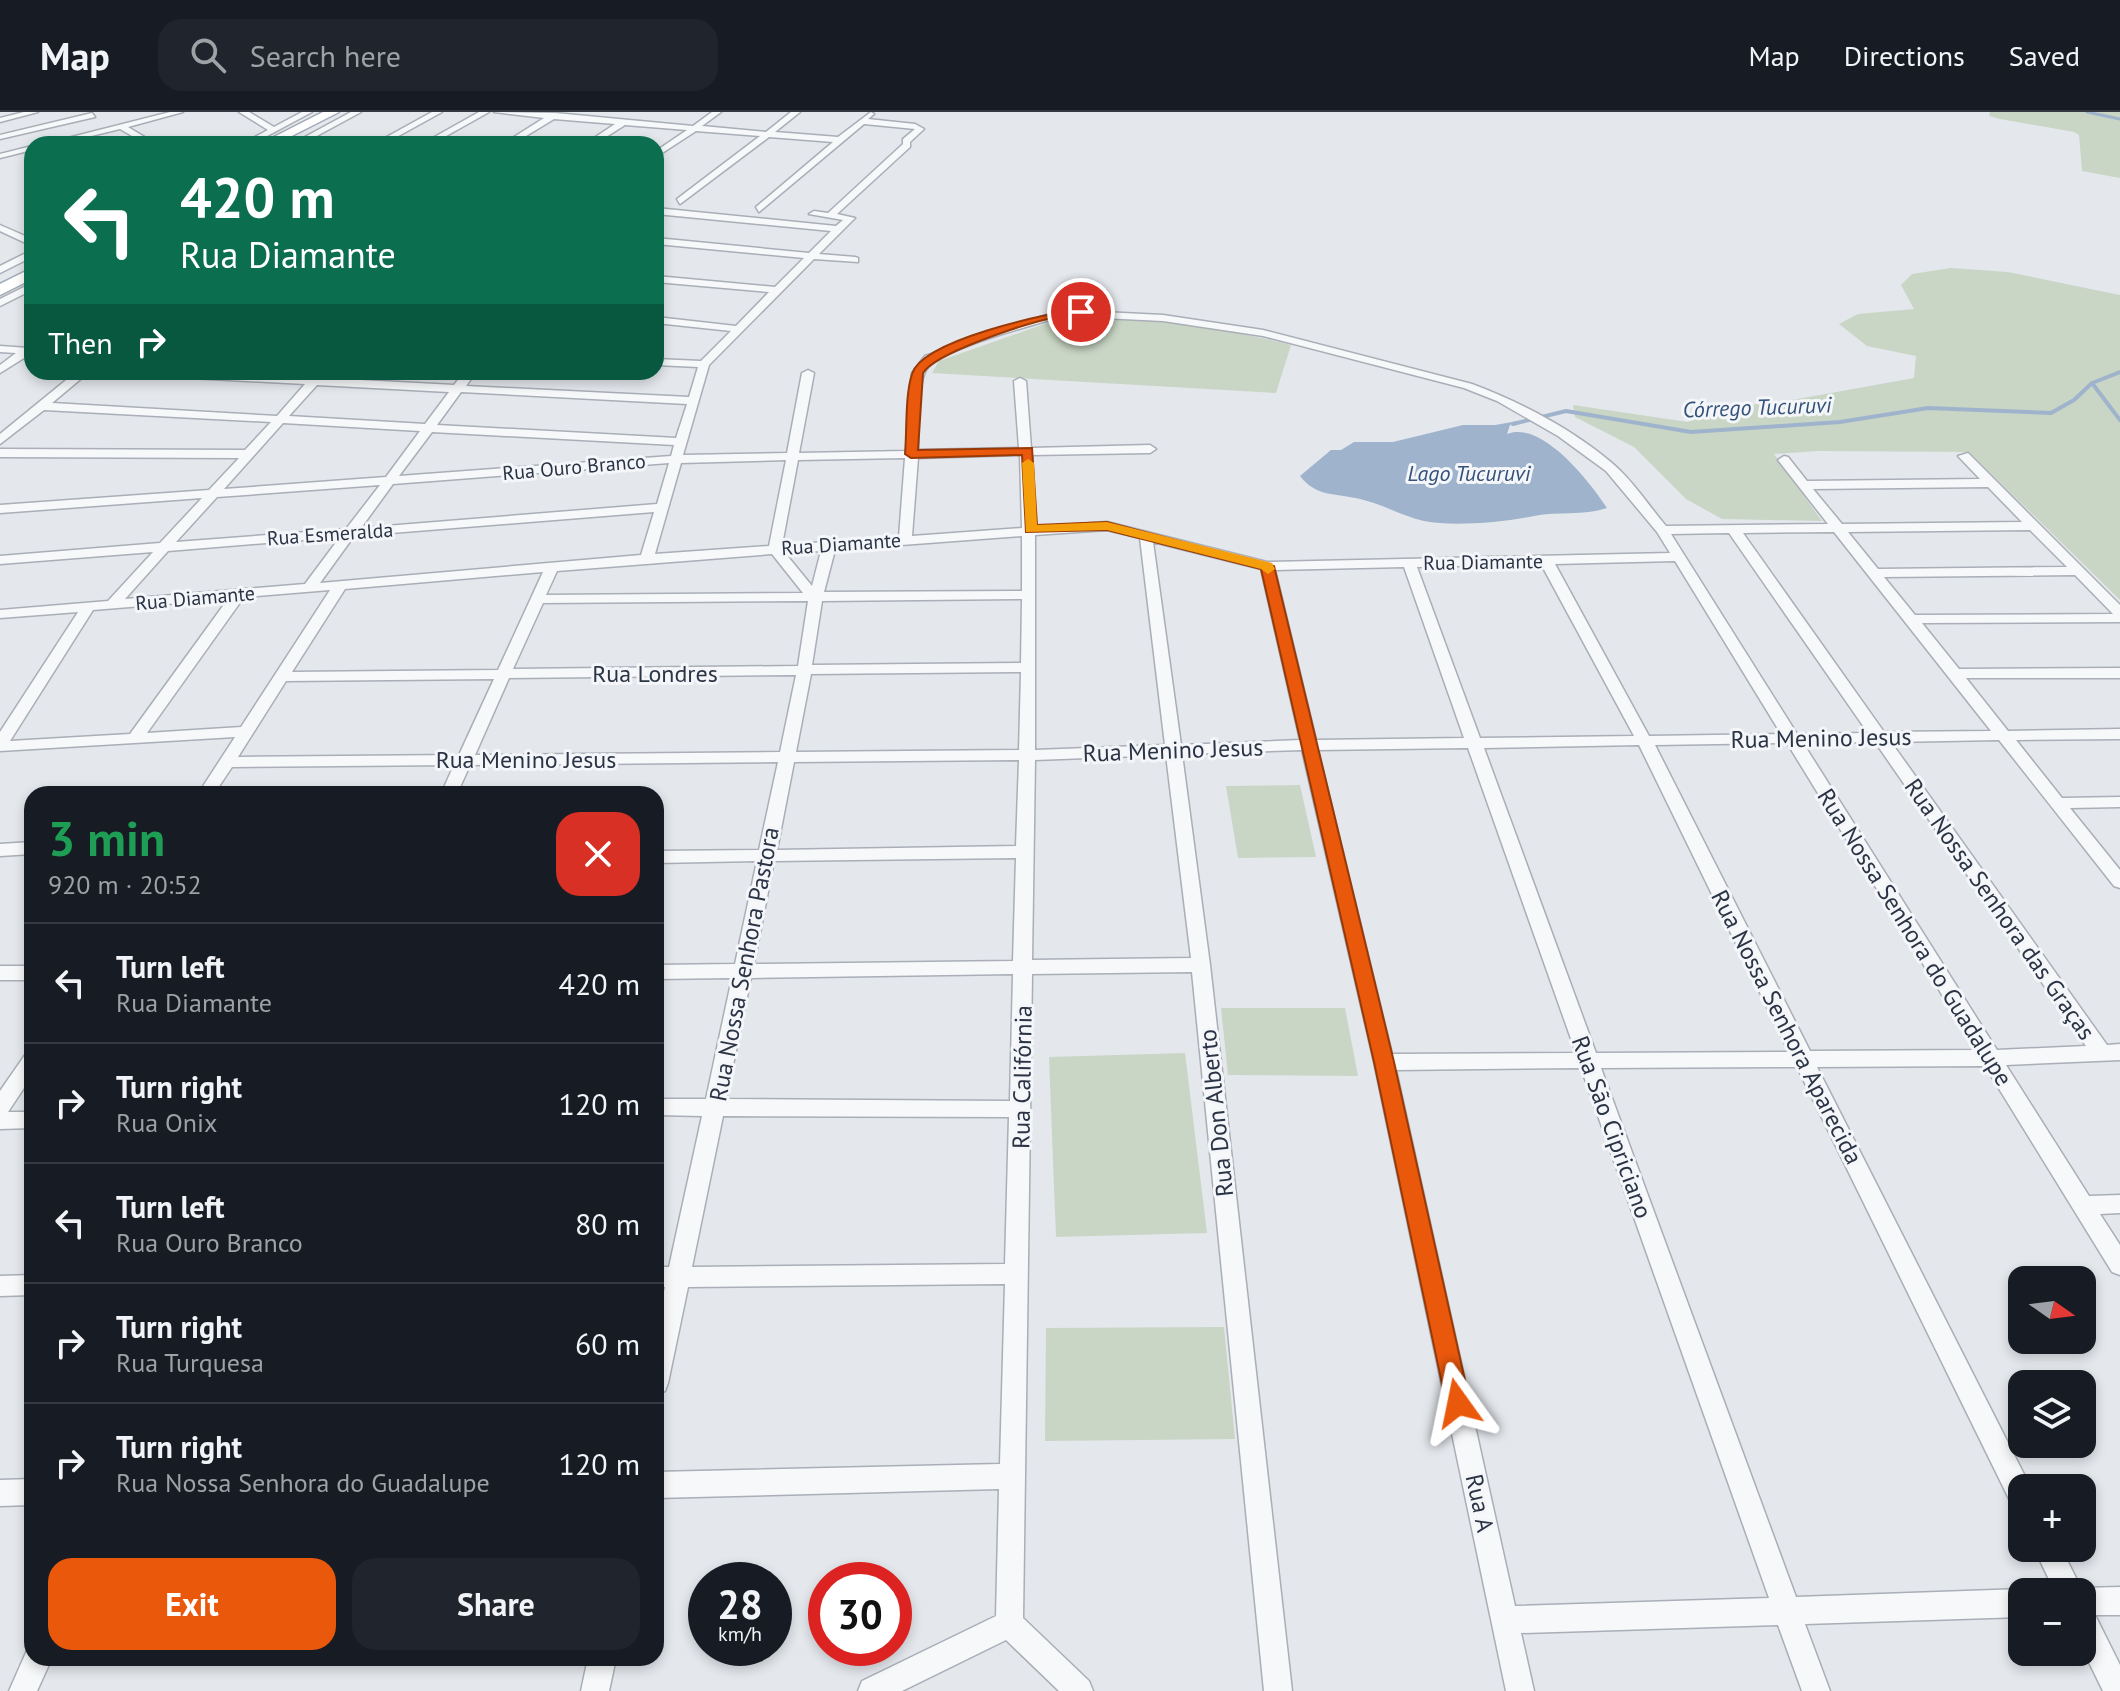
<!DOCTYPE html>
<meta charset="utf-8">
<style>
:root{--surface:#171b24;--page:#20242c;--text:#f1f3f6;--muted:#9ea1a6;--line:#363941;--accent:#ea580c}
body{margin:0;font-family:"PT Sans",sans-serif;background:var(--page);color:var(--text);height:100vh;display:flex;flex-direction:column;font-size:30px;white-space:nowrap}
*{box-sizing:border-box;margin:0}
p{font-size:26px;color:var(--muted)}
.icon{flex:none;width:44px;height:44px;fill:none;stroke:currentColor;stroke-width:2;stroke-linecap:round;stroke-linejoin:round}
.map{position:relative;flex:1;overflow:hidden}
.details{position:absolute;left:24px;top:674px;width:640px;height:880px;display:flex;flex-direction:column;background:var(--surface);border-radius:24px;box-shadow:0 4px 12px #0003}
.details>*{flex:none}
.banner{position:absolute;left:24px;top:24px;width:640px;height:244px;border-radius:24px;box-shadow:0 4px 12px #0003;background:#0b6e4f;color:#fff;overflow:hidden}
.needle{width:52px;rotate:104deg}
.tools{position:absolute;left:2008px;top:1154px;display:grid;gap:16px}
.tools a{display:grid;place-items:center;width:88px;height:88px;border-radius:16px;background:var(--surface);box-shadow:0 4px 12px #0003;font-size:40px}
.speed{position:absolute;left:688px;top:1450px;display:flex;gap:16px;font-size:40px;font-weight:700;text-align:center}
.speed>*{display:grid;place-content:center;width:104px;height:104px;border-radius:50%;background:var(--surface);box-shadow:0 4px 12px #0003;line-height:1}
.speed small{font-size:20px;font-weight:400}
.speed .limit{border:12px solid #d22;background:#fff;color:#111}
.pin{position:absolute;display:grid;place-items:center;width:68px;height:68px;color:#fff;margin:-34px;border:4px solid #fff;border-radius:50%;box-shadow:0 2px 8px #0007}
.me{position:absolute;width:88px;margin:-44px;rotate:348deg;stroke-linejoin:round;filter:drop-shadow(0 0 6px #0008)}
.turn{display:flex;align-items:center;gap:28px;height:168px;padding:0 24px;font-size:36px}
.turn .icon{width:104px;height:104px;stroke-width:2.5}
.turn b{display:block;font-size:56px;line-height:68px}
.then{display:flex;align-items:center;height:76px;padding:0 24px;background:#0003;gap:16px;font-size:30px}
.round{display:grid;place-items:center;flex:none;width:84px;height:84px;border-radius:24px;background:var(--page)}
.overview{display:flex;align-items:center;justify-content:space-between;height:136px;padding:0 24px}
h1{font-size:48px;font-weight:800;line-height:60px;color:#1e9e55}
.action{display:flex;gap:16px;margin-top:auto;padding:16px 24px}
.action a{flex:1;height:92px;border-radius:24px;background:var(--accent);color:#fff;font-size:32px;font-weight:800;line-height:92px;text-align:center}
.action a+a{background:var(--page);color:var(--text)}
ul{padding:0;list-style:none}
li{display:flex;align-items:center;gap:24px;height:120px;padding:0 24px;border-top:2px solid var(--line)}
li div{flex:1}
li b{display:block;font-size:30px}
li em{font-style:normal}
header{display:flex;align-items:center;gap:48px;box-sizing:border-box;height:112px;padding:0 40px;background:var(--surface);border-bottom:2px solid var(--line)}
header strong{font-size:38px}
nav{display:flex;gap:44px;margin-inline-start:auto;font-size:28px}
.search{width:560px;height:72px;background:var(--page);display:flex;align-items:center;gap:20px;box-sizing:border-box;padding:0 28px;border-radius:24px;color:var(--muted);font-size:30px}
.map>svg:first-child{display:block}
.green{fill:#c9d6c5}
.water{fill:#9fb4cc}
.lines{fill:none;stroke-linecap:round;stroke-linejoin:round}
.stream-far1{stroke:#9fb4cc;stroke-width:3}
.stream{stroke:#9fb4cc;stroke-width:4}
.street-casing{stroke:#a9aeb7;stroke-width:3}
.primary-casing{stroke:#a3abb8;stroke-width:3}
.street{fill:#f7f8fa;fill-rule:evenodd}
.primary{fill:#fff;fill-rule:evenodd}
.route{fill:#ea580c;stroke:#983908;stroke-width:2}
.slow{fill:#f59e0b}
.labels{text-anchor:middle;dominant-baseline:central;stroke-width:6;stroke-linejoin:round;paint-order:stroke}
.far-street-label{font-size:20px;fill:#2b3445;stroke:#f4f6f9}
.far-water-label{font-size:22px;font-style:italic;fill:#34527a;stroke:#f4f6f9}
.street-label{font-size:24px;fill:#2b3445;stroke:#f4f6f9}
</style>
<header>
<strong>Map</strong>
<div class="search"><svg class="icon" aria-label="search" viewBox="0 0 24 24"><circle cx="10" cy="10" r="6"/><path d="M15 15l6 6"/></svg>Search here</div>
<nav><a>Map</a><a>Directions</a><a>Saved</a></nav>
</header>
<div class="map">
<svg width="2120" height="1579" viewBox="0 0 2120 1579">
<rect width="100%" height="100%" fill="#e4e7ec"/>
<path class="green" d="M1990,0H2120V66L2082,59L2079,23L2074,20L2000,7L1989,4Z
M1951,156L2008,160L2120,183V488L1969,340L1818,339L1774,342L1822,409L1722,407L1686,387L1634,335L1575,305L1573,293L1688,310L1706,298L1792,288L1914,266L1916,244L1867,234L1839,212L1858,202L1914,197L1901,173L1912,162Z
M1070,203C1145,207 1218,214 1291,233L1276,281L932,261L939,249Z
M1300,673L1316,745L1238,746L1226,674Z
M1221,896H1345L1358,964L1228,963Z
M1185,941L1207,1121L1056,1125L1049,945Z
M1224,1215L1235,1327L1045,1329L1046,1216Z"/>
<path class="water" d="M1518,309L1510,313L1507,322C1542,308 1590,370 1607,396C1583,404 1558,399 1534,404C1505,410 1453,415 1424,409C1402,404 1382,392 1360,387C1335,381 1316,385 1300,364L1331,338H1341L1354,330H1393L1463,313H1495Z"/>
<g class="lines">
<path class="stream-far1" d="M2087,0L2120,7"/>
<path class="stream" d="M2092,271L2120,308
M1513,312L1566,299L1691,320L1840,310L1928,296L2051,301L2074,288L2092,271L2120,260"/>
<defs>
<path id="street" d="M24,0H38L0,10V6Z
M170,0H183L128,15L156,32H146L120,17L58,32H44Z
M239,0H249L274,15L302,0H312L252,32H242L268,18Z
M351,0H361L302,32H292Z
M432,0H442L384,32H374Z
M479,0H489L432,32H422Z
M494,0L555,1L693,14L712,0H721L702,14L766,20L791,0H800L775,20L838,25L871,0L874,2L868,7L915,12L924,17L910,30V35L837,102L855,106L819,142L855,145L858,146V150L814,147L709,253L683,343L787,341L802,261L808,258L814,261L799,341L906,339L912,261L925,244L1062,198L1163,203L1263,218L1472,272C1522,291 1572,317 1613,352C1633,369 1649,394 1666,414L1828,412L1778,348L1784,344L1788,345L1807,369L1980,367L1958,344L1968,341L2120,493V510L1922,511L1959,557L2120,556V566H1966L2008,619L2120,617V627L2016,628L2062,686L2120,685V695L2070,696L2120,758V776L2114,774L1999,628L1891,630L2107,933L2120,932V948L2006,953L2089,1084L2120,1083V1101L2100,1102L2120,1133V1163L2112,1160L1985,954L1817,955L2031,1376H2022V1399L2013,1395L1797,955L1601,956L1796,1485L2022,1477L2028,1480H2022V1505L1805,1512L1830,1579H1802L1778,1513L1521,1521L1534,1579H1506L1374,950L1302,638L1182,642L1210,853L1292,1579H1264L1192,860L1032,862L1023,1506L1089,1569L1093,1579H1059L1006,1528L902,1579H858L862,1569L996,1504L999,1377L656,1386V1360L1000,1352L1005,1172L688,1175L668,1271L665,1279L656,1282V1215L665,1175H656V1155H669L702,1004L656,1003V987H706L732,866L656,867V853L735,852L757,749L656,751V739L759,738L778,650L470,653L457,682H441L454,653L232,655L214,682H198L235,625L0,639V620L78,500L0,506V498L108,489L153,440L0,452V444L160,431L202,386L0,401V393L209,378L239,346L0,345V337L245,338L271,310L44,298L0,332V322L76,260H89L52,291L277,304L305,272L134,263L128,260L311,266L318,262L323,266L454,273L464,260H476L466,274L689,285L698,255L656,253V247L701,249L731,219L656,211V205L736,214L769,180L656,170V164L775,175L804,146L656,132V126L809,141L831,119L656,102V96L836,114L843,108L809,102L814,99L828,101L903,32V27L915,17L864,12L759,100L756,95L833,30L769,25L680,92L677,87L760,24L696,19L656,45V39L687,18L625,13L595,32H585L615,12L554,7L513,32H503L544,6ZM1063,204L1163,209L1263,224L1464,276L1497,289L1558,324L1606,359L1657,420L1670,441L1267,450L1107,410L1035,415L1032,343L1150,341L1156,337L1150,333L1031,336L1026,269L1020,266L1014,269L1019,336L918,338C919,319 917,273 926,258C938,237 1035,213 1063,204ZM317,273L449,280L425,312L289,304ZM461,280L687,292L676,326L437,313ZM283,311L420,319L386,365L224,377ZM432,320L674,333L671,344L399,364ZM1020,343L1022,416L912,424L918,346ZM905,346L899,425L782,433L798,348ZM786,348L769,434L655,442L681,351ZM669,351L657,392L361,416L393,372ZM380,373L346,417L176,430L217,385ZM1988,375L2022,410L1842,412L1813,377ZM654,400L641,443L320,471L354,424ZM1107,418L1140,426L1165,633L1035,638V423ZM2030,418L2067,455L1878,457L1848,420ZM1834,420L1991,619L1884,620L1743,421ZM1729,421L1868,621L1797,622L1671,422ZM1022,424V479L824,480L835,438ZM340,425L305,472L125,487L168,439ZM1153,430L1261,457L1300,628L1181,633ZM821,439L812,474L785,441ZM772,442L803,481L546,483L557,459ZM1675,449L1781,622L1649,624L1555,452ZM1541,452L1634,624L1480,626L1417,455ZM1404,455L1464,626L1316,628L1275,458ZM543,460L498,558L292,560L345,477ZM2075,463L2113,502L1915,503L1884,465ZM330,478L241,615L147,621L244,485ZM228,487L130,622L10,629L93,498ZM1022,487L1021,551L812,553L822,489ZM808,489L798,554L513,557L543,491ZM1021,560L1019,638L796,640L811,562ZM796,563L780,640L475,643L509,566ZM494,567L459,643L238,645L286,569ZM1875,630L2086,934L1997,938L1803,631ZM1787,631L1976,938L1810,939L1655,633ZM1639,633L1789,940L1596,941L1484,636ZM1468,636L1576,941L1392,942L1318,638ZM1166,643L1191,846L1032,848L1035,648ZM1019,648L1016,734L777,738L794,650ZM1016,746L1013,849L754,852L774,749ZM1013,862L1010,989L726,987L751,866ZM1581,956L1769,1486L1515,1494L1396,958ZM723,1004L1009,1005L1005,1152L692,1155Z
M92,1L95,5L0,27V23Z
M32,34V38L0,46V42Z
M0,113L32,127V134L0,119Z
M32,138V145L0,161V154Z
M32,171V178L0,194V187Z
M0,234L29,236L32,237V241L0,261V253L16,241L0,240Z
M32,730V742L0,744V732Z
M0,854H32V868H0Z
M32,940V964L8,1000H32V1016L0,1017V979L25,943Z
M32,1163V1183L0,1184V1164Z
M32,1367V1393L0,1394V1368Z
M2034,1436H2061L2081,1476L2120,1475V1503H2095L2120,1553V1579H2103L2082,1536V1480H2055Z
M32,1535V1546H52L37,1579H9L28,1536Z
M588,1546H616L609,1579H581Z"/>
<path id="primary" d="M323,0H339L276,32H260Z
M32,156V167L0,183V172Z"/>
</defs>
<use href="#street" class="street-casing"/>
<use href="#primary" class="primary-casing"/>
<use href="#street" class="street"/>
<use href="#primary" class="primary"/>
</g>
<path class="route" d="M1081,197L1087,200L1085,202C1073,205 1060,205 1048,207C1022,213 935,241 923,261L918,338L1032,336L1037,413L1107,410L1274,454L1394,950L1470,1291L1467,1299L1458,1303L1449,1299L1446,1291L1374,950L1261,457L1107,418L1026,420L1022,343L911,346L905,342C907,319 905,283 912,262C922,228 1048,201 1081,197Z"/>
<path class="slow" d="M1028,347L1034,351L1037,413L1107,410L1272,451L1275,457L1268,462L1261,457L1107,418L1026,420L1022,351Z"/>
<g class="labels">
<g class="far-street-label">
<text transform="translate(574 355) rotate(-5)">Rua Ouro Branco</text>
<text transform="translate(330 422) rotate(-4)">Rua Esmeralda</text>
<text transform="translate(841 432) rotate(-4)">Rua Diamante</text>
<text transform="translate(1483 450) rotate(-1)">Rua Diamante</text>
<text transform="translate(195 486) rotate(-5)">Rua Diamante</text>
</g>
<g class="far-water-label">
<text transform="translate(1757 295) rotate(-2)">Córrego Tucuruvi</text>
<text x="1469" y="361">Lago Tucuruvi</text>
</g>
<g class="street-label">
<text x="655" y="561">Rua Londres</text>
<text transform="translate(1821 626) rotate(-1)">Rua Menino Jesus</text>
<text transform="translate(1173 638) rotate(-2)">Rua Menino Jesus</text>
<text x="526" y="647">Rua Menino Jesus</text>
<text transform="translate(2000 797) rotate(55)">Rua Nossa Senhora das Graças</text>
<text transform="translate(1915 825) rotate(58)">Rua Nossa Senhora do Guadalupe</text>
<text transform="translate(744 852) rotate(-79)">Rua Nossa Senhora Pastora</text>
<text transform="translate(1787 915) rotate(63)">Rua Nossa Senhora Aparecida</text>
<text transform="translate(1022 965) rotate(-89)">Rua Califórnia</text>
<text transform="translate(1216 1001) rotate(-96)">Rua Don Alberto</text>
<text transform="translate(1612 1015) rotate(70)">Rua São Cipriciano</text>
<text transform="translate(1480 1391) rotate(78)">Rua A</text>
</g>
</g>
</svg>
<div class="tools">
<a><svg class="needle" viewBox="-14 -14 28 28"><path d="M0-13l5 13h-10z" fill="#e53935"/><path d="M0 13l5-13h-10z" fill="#9ea1a6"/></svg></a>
<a><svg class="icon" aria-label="layers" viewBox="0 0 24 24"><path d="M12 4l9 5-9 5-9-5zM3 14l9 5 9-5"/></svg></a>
<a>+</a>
<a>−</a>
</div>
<div class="speed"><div>28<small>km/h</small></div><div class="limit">30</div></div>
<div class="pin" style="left:1081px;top:200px;background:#d93025"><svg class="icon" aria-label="arrive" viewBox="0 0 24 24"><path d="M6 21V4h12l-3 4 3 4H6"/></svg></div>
<svg class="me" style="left:1458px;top:1291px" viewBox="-20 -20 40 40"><path d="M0-17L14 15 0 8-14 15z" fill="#ea580c" stroke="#fff" stroke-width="4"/></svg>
<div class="banner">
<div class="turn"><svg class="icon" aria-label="left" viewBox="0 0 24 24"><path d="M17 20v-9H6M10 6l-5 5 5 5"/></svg><div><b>420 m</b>Rua Diamante</div></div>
<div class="then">Then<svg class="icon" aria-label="right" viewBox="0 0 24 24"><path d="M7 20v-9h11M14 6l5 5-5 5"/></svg></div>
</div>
<section class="details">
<div class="overview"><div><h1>3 min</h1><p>920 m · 20:52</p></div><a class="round" style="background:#d93025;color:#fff"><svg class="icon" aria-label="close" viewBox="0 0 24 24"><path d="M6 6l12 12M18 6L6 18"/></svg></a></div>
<ul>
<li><svg class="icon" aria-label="left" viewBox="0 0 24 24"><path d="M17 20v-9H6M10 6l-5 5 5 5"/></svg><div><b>Turn left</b><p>Rua Diamante</p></div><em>420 m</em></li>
<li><svg class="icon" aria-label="right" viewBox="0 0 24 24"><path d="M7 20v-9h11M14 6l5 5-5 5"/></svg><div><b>Turn right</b><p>Rua Onix</p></div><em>120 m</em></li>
<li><svg class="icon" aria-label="left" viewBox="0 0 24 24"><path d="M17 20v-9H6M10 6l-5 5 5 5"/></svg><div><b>Turn left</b><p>Rua Ouro Branco</p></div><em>80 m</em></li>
<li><svg class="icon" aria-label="right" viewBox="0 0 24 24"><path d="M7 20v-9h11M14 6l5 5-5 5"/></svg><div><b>Turn right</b><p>Rua Turquesa</p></div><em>60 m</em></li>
<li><svg class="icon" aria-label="right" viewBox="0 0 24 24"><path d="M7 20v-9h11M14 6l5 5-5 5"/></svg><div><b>Turn right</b><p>Rua Nossa Senhora do Guadalupe</p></div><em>120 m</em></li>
</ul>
<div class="action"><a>Exit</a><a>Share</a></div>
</section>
</div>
